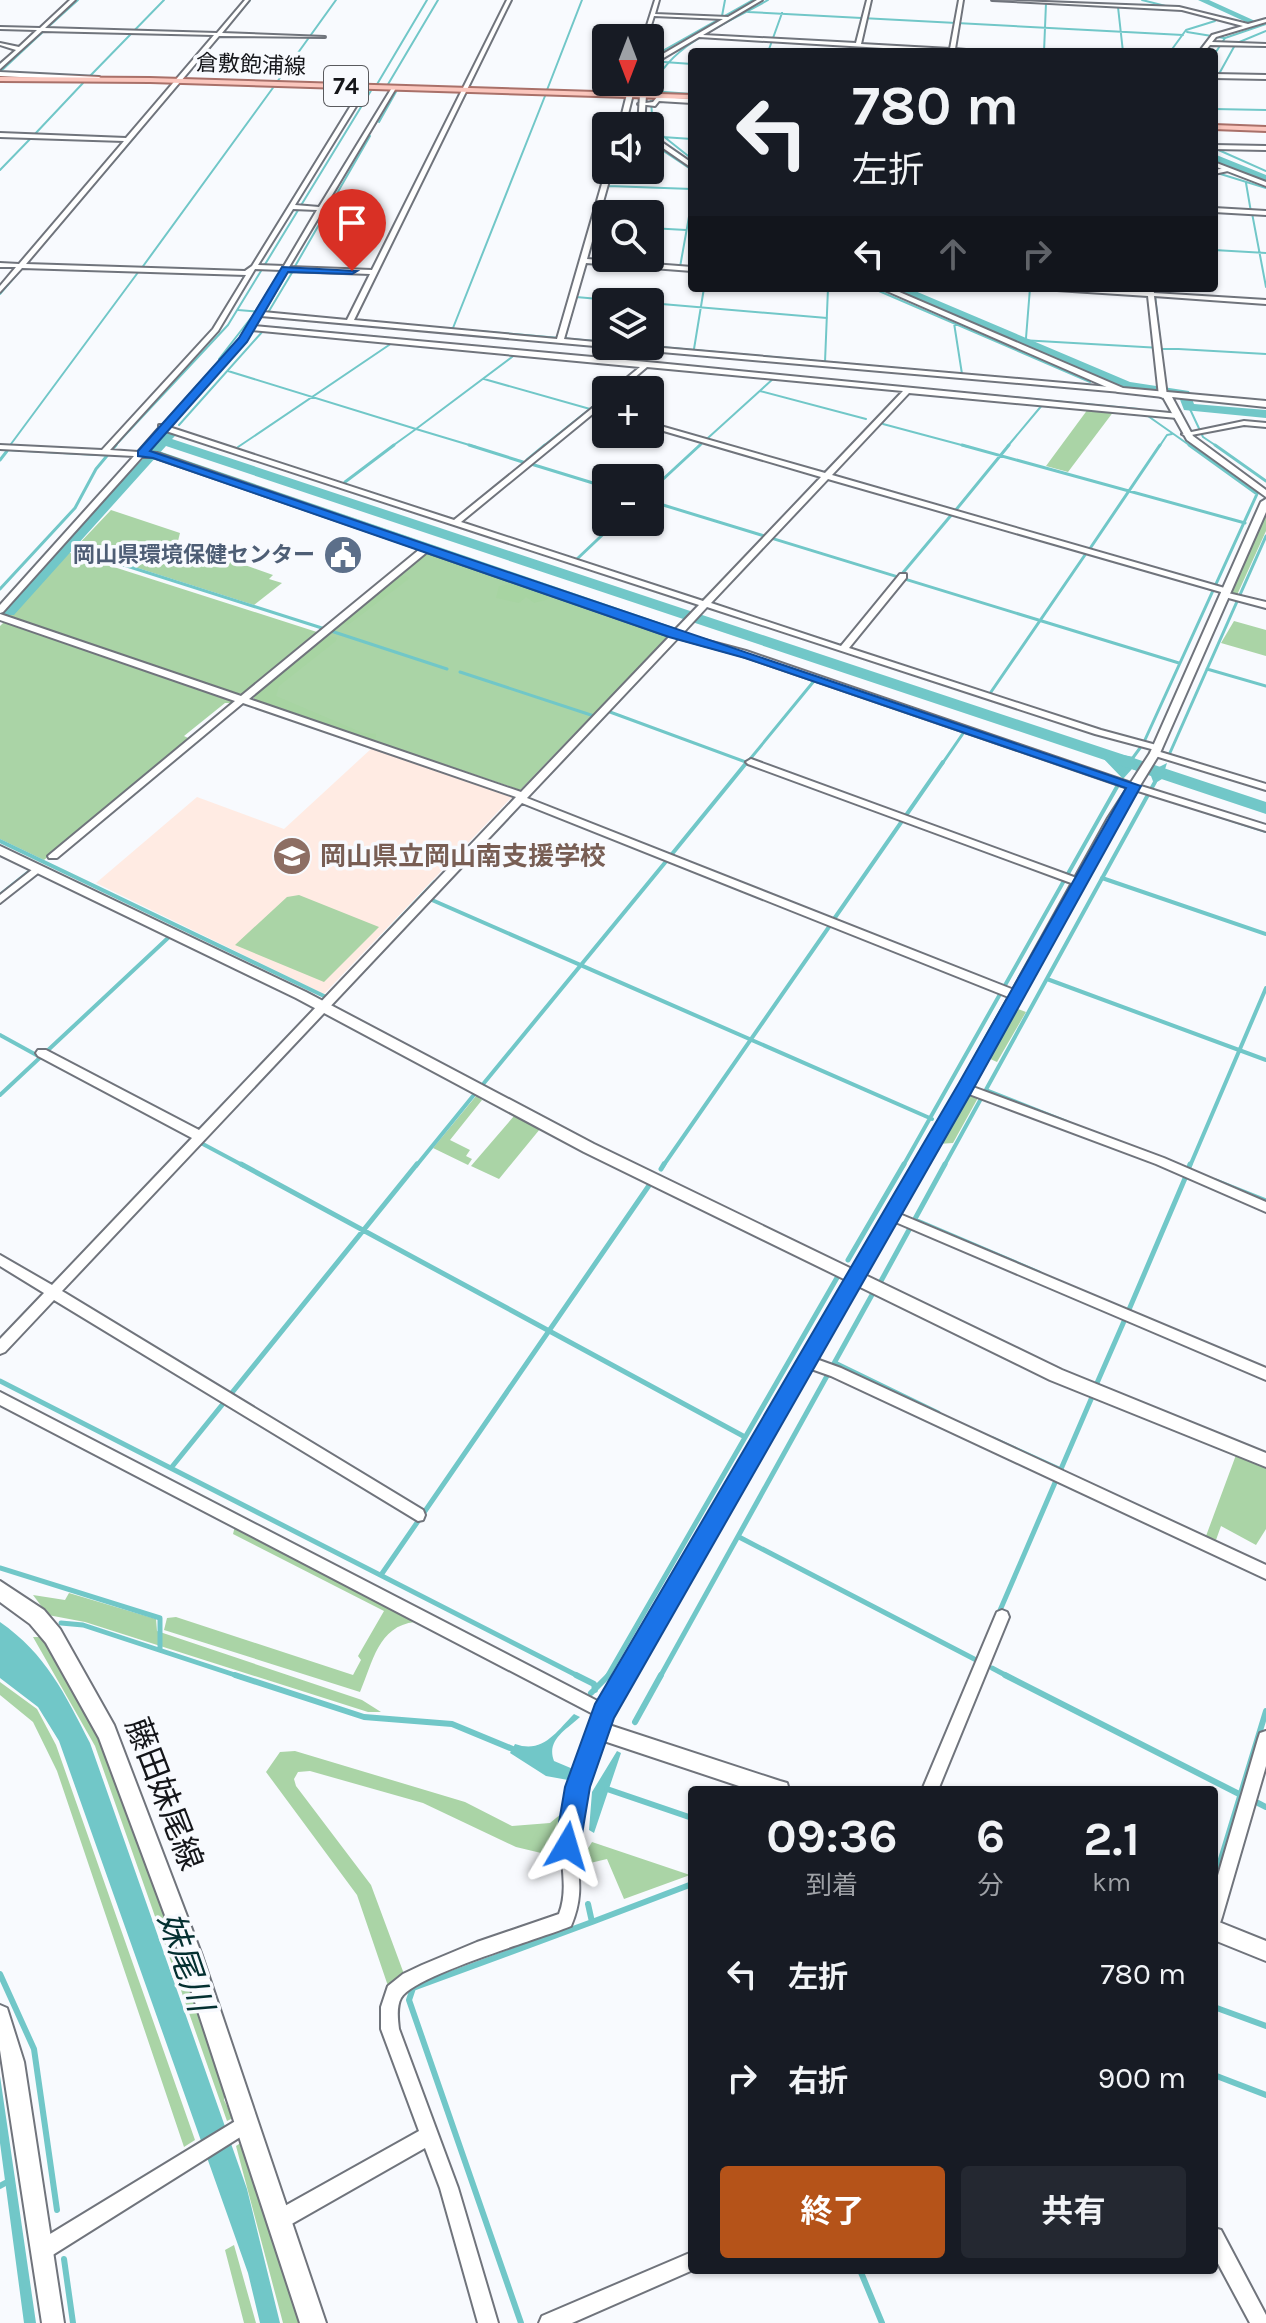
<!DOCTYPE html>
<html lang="ja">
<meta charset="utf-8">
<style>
:root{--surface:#171b24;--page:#242831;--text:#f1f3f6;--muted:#9ea1a6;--accent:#b55319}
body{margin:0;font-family:Karla,"Noto Sans JP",sans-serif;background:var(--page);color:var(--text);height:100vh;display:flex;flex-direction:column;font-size:30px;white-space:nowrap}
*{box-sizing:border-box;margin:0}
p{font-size:26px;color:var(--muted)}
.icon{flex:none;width:44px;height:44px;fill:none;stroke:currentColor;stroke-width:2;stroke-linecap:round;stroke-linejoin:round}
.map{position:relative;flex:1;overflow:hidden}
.sheet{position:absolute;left:688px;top:1786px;width:530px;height:488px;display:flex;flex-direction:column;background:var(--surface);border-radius:8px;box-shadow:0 2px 6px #0004}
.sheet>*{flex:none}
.top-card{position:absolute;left:688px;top:48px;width:530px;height:244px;border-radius:8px;box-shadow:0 2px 6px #0004;background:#171b24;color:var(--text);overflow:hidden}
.needle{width:52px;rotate:180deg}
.buttons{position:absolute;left:592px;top:24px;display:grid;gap:16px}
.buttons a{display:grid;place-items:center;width:72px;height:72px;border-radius:8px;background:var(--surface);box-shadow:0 2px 6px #0004;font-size:40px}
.pin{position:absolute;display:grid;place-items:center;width:68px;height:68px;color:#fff;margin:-82px -34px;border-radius:50% 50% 50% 0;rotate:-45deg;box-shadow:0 0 8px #0007}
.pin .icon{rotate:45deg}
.me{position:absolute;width:88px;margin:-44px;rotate:7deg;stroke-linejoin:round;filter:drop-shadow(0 0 6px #0008)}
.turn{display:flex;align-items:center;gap:28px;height:168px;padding:0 32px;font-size:36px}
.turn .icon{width:104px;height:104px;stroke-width:2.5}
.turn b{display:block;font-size:56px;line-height:68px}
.lanes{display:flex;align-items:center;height:76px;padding:0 32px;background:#0003;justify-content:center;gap:40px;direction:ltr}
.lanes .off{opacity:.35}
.eta{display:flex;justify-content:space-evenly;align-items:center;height:136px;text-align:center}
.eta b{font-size:48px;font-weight:700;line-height:56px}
.cta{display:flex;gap:16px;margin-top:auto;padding:16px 32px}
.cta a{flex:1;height:92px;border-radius:8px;background:var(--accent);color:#fff;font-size:32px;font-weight:700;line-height:92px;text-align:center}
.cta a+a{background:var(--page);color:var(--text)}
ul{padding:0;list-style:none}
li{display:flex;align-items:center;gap:24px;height:104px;padding:0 32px}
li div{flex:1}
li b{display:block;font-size:30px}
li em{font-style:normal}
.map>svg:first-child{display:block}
.education{fill:#ffebe3}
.green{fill:#aad4a6}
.forest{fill:#a7d4a2}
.water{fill:#71c7c8}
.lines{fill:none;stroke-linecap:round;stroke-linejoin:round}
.stream-far4{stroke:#71c7c8;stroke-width:2}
.stream-far3{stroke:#71c7c8;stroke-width:3}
.stream-far2{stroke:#71c7c8;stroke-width:4}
.stream-far1{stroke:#71c7c8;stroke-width:5}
.stream{stroke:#71c7c8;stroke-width:6}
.river{fill:#71c7c8;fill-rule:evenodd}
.minor-casing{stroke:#70747c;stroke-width:4}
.tertiary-casing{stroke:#70747c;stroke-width:4}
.secondary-casing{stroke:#70747c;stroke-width:4}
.primary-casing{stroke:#a97069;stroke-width:4}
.minor{fill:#fff;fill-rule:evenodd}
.tertiary{fill:#fff;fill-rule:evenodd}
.secondary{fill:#fff;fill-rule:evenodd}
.primary{fill:#fbc7be;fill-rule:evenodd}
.route{fill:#1a73e8;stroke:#114b97;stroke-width:2}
.labels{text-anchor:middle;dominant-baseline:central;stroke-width:7;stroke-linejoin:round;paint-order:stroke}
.far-street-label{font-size:22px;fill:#15161a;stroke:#f8fafe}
.far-service-label{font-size:22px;font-weight:bold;fill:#4e5e75;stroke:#f8fafe;text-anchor:end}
.shield{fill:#f8fafe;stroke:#595a5e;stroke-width:2}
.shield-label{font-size:24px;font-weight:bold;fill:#15161a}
.education-label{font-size:26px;font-weight:bold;fill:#785e54;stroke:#f8fafe;text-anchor:start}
.near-street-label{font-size:32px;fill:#15161a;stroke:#f8fafe}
.near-water-label{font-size:34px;font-style:italic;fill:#043031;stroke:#f8fafe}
</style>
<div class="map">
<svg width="1266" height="2323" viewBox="0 0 1266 2323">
<rect width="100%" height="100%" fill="#f8fafe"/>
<path class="education" d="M372,748L512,797L324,994L96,883L197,797L284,829Z"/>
<path class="green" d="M1088,409L1114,411L1068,472L1046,466Z
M111,510L180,533L178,541L273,575L269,579L282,583L254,605L75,548Z
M1266,511V531L1237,595L1230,593Z
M427,551L670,635L520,790L254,700V695Z
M67,552L320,633L245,693L236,694L9,616Z
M6,620L234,700V703H225L184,736L190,739L44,860L0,839V626Z
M1234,621L1266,630V656L1221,643Z
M299,895L379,927L324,982L235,945L287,897Z
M1015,1008L1026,1012L997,1062L988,1058Z
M970,1093L979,1096L953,1143L938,1144Z
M476,1096L482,1100L450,1140L470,1150L466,1156L472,1159L468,1165L433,1148Z
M514,1116L540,1129L499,1179L471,1166Z
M1236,1455L1266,1467V1529L1256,1545L1221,1526L1216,1540L1206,1536Z
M235,1526L415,1622C378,1626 373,1662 360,1692L164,1630L167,1618L176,1617L353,1675L361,1660L358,1656L384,1611L233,1534Z
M69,1593L156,1619L157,1631L362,1700L381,1712H368L85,1622L48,1615L33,1595L65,1600Z
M33,1637H44L85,1699L153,1874L226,2087L224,2100L233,2118L227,2121L95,1746Z
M0,1682L37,1709L56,1745L195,2140L184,2147L57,1771L33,1722L0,1695Z
M295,1751L465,1802L512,1826L550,1823L567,1809L562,1858L516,1847L423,1803L310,1771L298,1772L294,1779L296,1786L371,1885L404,1974L388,1986L357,1895L266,1772L280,1752Z
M592,1842L690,1875L624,1899L607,1859L586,1864L587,1850Z
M242,2142L305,2323H283L236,2146Z
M234,2245L256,2323H244L225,2250Z"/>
<path class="forest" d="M400,574L410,578L348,625L340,623Z
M511,584L547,596L549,599L534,603L526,597L519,603L496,598L499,586Z
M326,635L337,638L336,641L279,686L276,696L363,733L376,734V738L371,740L255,699L257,691Z"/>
<path class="water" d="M1102,751L1134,757L1136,765L1155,769L1167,763L1162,779L1154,784L1151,776L1132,769L1123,779L1100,755Z
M0,1622C46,1654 65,1694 90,1743L247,2189L280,2323H260L248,2273L59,1741L38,1707L0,1678Z
M574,1714L580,1717C566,1730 546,1740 554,1761L573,1769L568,1780L546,1776L510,1753L515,1744C543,1754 556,1732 574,1714Z
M617,1751L621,1753L594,1833L589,1830L592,1792Z
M0,2076L36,2323H24L0,2143Z"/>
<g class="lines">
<path class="stream-far4" d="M1006,0L1048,2
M1142,0L1217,19
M1118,7L1123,52
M748,12L1183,35
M722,16L725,0
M47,28L78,0
M1187,32L1224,38
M648,38L659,0
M1237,43L1266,31
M1201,48L1211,36
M968,50L997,52
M768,52L782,13
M858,52L861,41
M1044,52L1046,3
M1170,52L1186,30L1215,21
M1214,55L1225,38L1266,24
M650,58L753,0
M664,62L692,64
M0,72L46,29
M187,74L250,0
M90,76L164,0
M71,81L91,82
M136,82L170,83
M277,82L336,0
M177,83L361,89
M1214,83L1235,45
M376,86L427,0
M387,86L438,0
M463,88L507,0
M396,90L630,97
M547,90L582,0
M651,91L692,94
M651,92C666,45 727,24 768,0
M633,93L636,82
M651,101L653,128L692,159
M1214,109L1266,110
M379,122L397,90
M626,122L635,126
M625,126L633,96
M34,135L83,83
M662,137L692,139
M650,142L692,170
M1214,148L1266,171
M0,170L32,137
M1214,172L1266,188
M1246,183L1251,212
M608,186L692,189
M1252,213L1266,287
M597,226L606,227
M650,228L686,230
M53,232L136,135
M1214,250L1266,253
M680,267L692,200
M294,268L370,136
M141,269L275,85
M872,288L1090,382
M1073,288L1111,291
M0,294L24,266
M1155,296L1166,392
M576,297L633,302
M650,303L827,318
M238,310L606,342
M269,311L293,271
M351,312L461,91
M453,328L545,96
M565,338L612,170
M1026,338L1030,288
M1021,340L1266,354
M650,346L962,374L954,323
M694,349L704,288
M219,359L254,314
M825,362L828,288
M228,371L416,429L391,447
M484,379L590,409
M881,385L1138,409L1192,447
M760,391L866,419
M1189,407L1203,437L1218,447
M594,411L606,414
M883,424L969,447
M179,425L263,331L271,327L378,337
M416,429L516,354
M416,429L476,447
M11,444L139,271
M114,447L228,325L372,89H377
M238,447L392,343
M542,447L606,396
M698,447L774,378
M1007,447L1043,404
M1159,447L1167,435L1172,434"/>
<path class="stream-far3" d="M469,445L526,463
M962,445L1245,523
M1215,445L1266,481
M0,449L107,455
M154,451L677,630
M0,460L7,451
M527,460L545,445
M531,464L606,487
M345,482L394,445
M660,482L700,445
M650,491L656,485
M650,501L1179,663
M955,511L1009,445
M67,547L325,629
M1089,550L1160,445
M577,559L616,522
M901,575L953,513
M0,589L75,508L96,469L116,445
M331,631L447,669
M1207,669L1266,686
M460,672L594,716
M991,692L1087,552
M610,712L751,764
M1144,742L1257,494L1189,445
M1169,755L1266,536
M1169,755L1190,761
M1132,759L1140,748
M746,764L814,681
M942,764L964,732"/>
<path class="stream-far2" d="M747,762L751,764
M1204,811L1266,831
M0,841L326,997
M672,854L747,762
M1102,878L1266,934
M0,895L30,871
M432,900L932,1119
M834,919L943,762
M380,940L435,882
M1047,979L1266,1060
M0,1035L40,1057
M484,1083L668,859
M986,1090L1067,1122
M0,1095L169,937
M201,1143L244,1166
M416,1166L473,1096
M663,1166L831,924
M903,1166L1118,785
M944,1166L1155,782
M1190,1166L1266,988"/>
<path class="stream-far1" d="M241,1164L745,1437
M661,1169L664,1164
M1188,1170L1190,1164
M1216,1181L1266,1201
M915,1220L1039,1273
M848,1260L904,1164
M881,1281L945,1164
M1128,1312L1186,1176
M835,1363L938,1413
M0,1381L580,1677
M1097,1383L1125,1319
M993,1439L1061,1470
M171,1468L417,1164
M1061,1469L1092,1397
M739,1537L980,1662
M0,1568L160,1618V1650
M381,1575L650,1184
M998,1615L1057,1478
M61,1623L83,1625L241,1677
M992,1668L1009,1677
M607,1677L838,1276
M660,1677L873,1293"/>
<path class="stream" d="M235,1675L364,1717L452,1724L515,1750
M576,1675L594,1684L595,1690
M1005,1675L1243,1796
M591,1693L609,1675
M635,1722L661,1675
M607,1789L692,1818
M1258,1803L1266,1807
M1214,1882L1266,1711
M592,1922L692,1884
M0,1974L34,2049L57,2210
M1214,2007L1266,2026
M1214,2075L1266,2095
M0,2186L9,2181
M64,2259L73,2323
M860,2270L882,2323
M521,2323L409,2000L413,1988L592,1922L588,1904"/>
<path class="river" d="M1198,0H1209L1264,25L1257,27Z
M1214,154L1266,175V182L1214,161Z
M892,288H908L1130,382L1189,391L1194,404L1266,410V418L1184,410L1179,397L1122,388Z
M168,432L175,436L172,439L1266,802V814L166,446L14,615H2V609Z"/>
<defs>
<path id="minor" d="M70,0H75L45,28L217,33L245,0H249L222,33L325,37L219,36L26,264L245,271L252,266L363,86L368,87L295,205L319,207L393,86L396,88L289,267L372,270L507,0H511L354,320L557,339L606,170H612L587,259L692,267V271L586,263L564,339L606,343V346H609L606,347L261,316L254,326L647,362L1180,414V418H1177L909,393L832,475L1228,589V593L1266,602V608L1221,596V592L828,479L711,603L841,646L900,574H906V578L849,648L1101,730L1160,746L1162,748L1157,751L1266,784V790L1152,755L1150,753L1155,750L1095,734L707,607L682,634L746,651L1128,782L1266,825V831L1122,786L740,655L678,638L527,798L1019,992L1020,995L1019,998H1011L522,803L62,1291L423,1510L425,1515L423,1520L418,1521L54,1300L5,1352L0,1354V1339L44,1293L0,1266V1255L52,1285L192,1138L38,1056L36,1053L38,1050H46L199,1130L516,797L243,703L57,858H49L48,856L235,701L0,620V614L241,696L420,549L153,457H142L3,612L0,613V605L134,456L0,449V445L102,450L213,329L246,275L22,268L0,292V286L16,267H0V263L19,264L124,141L0,137V133L126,138L214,35L42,31L0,69V64L16,50L0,45V43L19,47L37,30L0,29V27L40,28ZM293,209L317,210L284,266L258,265ZM255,269L282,270L240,339L163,425H159V428L138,452L110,450L218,331ZM287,271L370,274L347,320L263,312ZM252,330L640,367L612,390H620L647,367L903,391L825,473L650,423V427L821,477L703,601L461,522L606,403V397L454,520L169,427L245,341ZM166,431L699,605L674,631L157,453L146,452ZM427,552L670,636L521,792L249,699Z
M655,0H659L655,14L728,17L757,0H762L703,35L856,43L867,0H871L861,44L950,49L959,0H963L955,49L988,52H950L699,37L660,60L650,78V71L656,58L723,19L654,16L647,38H643Z
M992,0L1179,7L1248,24L1266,19V22L1216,37L1212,42L1266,44V46L1210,45L1204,52H1199L1212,35L1243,26L1182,10Z
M0,72L99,77L102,79L99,81L0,76Z
M1214,74L1266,75V79L1214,78Z
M650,81L651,82L646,95L641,96L645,82Z
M630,82H636L625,126H619Z
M657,97L692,99V103L659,101L655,106L638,104L653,102Z
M1214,145L1266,146V150L1214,149Z
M1226,168L1228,171L1214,174V170Z
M1214,208L1266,211V215L1214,212Z
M1054,288L1147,292V288H1153L1154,293L1266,300V304L1154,296L1167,396L1163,398L1159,396L1148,296L1057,290Z
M613,346H640L1121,388L1125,390L1121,392L616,348Z
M1244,421L1266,423V427L1244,425L1186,436L1182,434Z
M751,759L1082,880L1083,882L1082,884H1074L748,764L746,762Z
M38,865L43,868L42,870L0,903V895Z
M965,1084L1164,1158L1266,1202V1212L1156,1164L961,1091L959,1088Z
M890,1210L1266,1368V1380L886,1218L884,1215L886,1212Z
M805,1355L841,1368L1266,1565V1579L831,1376L800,1365L798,1361L800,1357Z
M0,1392L609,1707L612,1712L609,1717L604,1720L599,1717L0,1405Z
M1002,1610L1007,1612L1009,1617L938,1790H922L997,1612Z
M598,1723L604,1726L606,1731C595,1762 581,1794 577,1827C573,1866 588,1886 571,1926C540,1939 414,1975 401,1998C396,2007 398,2020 399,2029L458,2188L498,2323H478L440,2188L425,2148L288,2226L281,2228L274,2226L272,2219L274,2212L419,2131L381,2029V2007L388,1986L403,1974L422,1965L477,1942L559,1914C570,1886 558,1856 561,1827C565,1794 579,1762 590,1731L592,1726Z
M1266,1731V1766L1222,1917L1220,1923L1214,1925V1889L1258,1739L1260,1733Z
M247,2114L253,2117L256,2123L253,2129L51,2256L44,2258L37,2256L35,2249L37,2242Z
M1214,2228L1221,2230L1266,2315V2323H1250L1214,2256Z
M692,2252L693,2270L572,2323H539L542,2316Z"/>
<path id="tertiary" d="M643,93L646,95L644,126H638L640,95Z
M650,134L692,163V168L650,139Z
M1214,162L1266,182V186L1214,166Z
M880,288H890L1123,388L1266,401V407L1172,397L1193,436L1266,490V497L1187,440L1163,397L1118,392Z
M1266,499V512L1160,753L1120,818L972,1088L865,1275L1062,1370L1266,1453V1467L1050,1380L858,1286L612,1716L609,1725L780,1781L787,1783L789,1790H751L592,1737L589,1731L598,1706L846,1280L584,1152L296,998L0,855V846L306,992L594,1144L852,1269L960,1085L1108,818L1150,753L1261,502Z
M1214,1920L1266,1941V1961L1214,1940Z
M0,2005L7,2008L24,2062L64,2323H42L0,2050Z"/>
<path id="secondary" d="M0,1581L44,1610L60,1629L114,1725L201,1953L326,2323H300L179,1953L99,1738L46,1643L30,1624L0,1602Z"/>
<path id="primary" d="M0,77L150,78L692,95V99L150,82L0,81Z
M1214,125L1266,127V131L1214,129Z"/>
</defs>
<use href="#minor" class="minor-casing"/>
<use href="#tertiary" class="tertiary-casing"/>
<use href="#secondary" class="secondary-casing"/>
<use href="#primary" class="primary-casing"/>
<use href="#minor" class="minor"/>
<use href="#tertiary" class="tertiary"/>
<use href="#secondary" class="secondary"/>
<use href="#primary" class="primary"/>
</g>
<path class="route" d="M282,267L357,271L352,274L288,272L247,342L150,451L1141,786L971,1093L614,1718L590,1787L580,1846L576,1855L567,1859L559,1855L555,1846L565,1787L595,1704L959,1083L1126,788L745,658L669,637L153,458L138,456V451L239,338Z"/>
<defs>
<symbol id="civic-disc" viewBox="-11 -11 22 22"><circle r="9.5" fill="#5c6f8a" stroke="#f8fafe"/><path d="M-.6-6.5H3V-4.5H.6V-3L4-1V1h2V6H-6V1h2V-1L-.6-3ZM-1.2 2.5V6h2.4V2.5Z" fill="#fff"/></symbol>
<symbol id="school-disc" viewBox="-11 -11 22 22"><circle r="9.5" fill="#8d6e63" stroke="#f8fafe"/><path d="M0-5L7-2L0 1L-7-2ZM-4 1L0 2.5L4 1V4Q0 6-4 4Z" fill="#fff"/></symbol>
</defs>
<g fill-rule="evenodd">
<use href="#civic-disc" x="321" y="533" width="44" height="44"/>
<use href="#school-disc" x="270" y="834" width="44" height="44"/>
</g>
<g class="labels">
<g class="far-street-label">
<text transform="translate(251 65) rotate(2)">倉敷飽浦線</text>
</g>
<g class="far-service-label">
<text x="315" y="555">岡山県環境保健センター</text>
</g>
<rect class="shield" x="324" y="66" width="44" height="40" rx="6"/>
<g class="shield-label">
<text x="346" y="86">74</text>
</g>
<g class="education-label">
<text x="320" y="856">岡山県立岡山南支援学校</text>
</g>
<g class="near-street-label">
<text transform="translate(164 1794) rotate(69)">藤田妹尾線</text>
</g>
<g class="near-water-label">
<text transform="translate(185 1962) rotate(71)">妹尾川</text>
</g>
</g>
</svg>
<div class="buttons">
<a><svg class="needle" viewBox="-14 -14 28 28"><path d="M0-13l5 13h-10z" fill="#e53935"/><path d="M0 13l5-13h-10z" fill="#9ea1a6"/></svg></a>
<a><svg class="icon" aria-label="sound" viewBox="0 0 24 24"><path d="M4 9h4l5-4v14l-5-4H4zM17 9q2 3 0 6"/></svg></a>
<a><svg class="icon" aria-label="search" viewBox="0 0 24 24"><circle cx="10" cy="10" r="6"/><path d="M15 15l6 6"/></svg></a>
<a><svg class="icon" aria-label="layers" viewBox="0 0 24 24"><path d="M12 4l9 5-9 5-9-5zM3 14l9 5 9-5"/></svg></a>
<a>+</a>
<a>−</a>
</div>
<div class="pin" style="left:352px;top:271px;background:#d93025"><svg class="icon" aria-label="arrive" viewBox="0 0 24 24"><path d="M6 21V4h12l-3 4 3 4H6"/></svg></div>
<svg class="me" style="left:567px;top:1846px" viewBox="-20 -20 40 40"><path d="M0-17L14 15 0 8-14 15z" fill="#1a73e8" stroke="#fff" stroke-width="4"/></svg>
<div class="top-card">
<div class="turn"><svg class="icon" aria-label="left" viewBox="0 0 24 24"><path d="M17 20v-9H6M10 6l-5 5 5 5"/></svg><div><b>780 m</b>左折</div></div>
<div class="lanes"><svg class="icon" aria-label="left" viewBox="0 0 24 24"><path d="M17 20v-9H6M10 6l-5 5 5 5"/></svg><svg class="icon off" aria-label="ahead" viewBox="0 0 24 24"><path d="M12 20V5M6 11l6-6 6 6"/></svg><svg class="icon off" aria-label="right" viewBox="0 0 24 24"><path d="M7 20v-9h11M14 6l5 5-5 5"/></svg></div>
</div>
<section class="sheet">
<div class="eta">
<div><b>09:36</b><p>到着</p></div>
<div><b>6</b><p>分</p></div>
<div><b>2.1</b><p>km</p></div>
</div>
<ul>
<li><svg class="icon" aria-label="left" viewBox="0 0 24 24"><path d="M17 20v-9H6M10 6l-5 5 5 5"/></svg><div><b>左折</b></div><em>780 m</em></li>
<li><svg class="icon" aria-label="right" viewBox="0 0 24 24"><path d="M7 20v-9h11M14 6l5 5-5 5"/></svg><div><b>右折</b></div><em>900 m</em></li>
</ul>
<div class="cta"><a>終了</a><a>共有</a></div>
</section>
</div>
